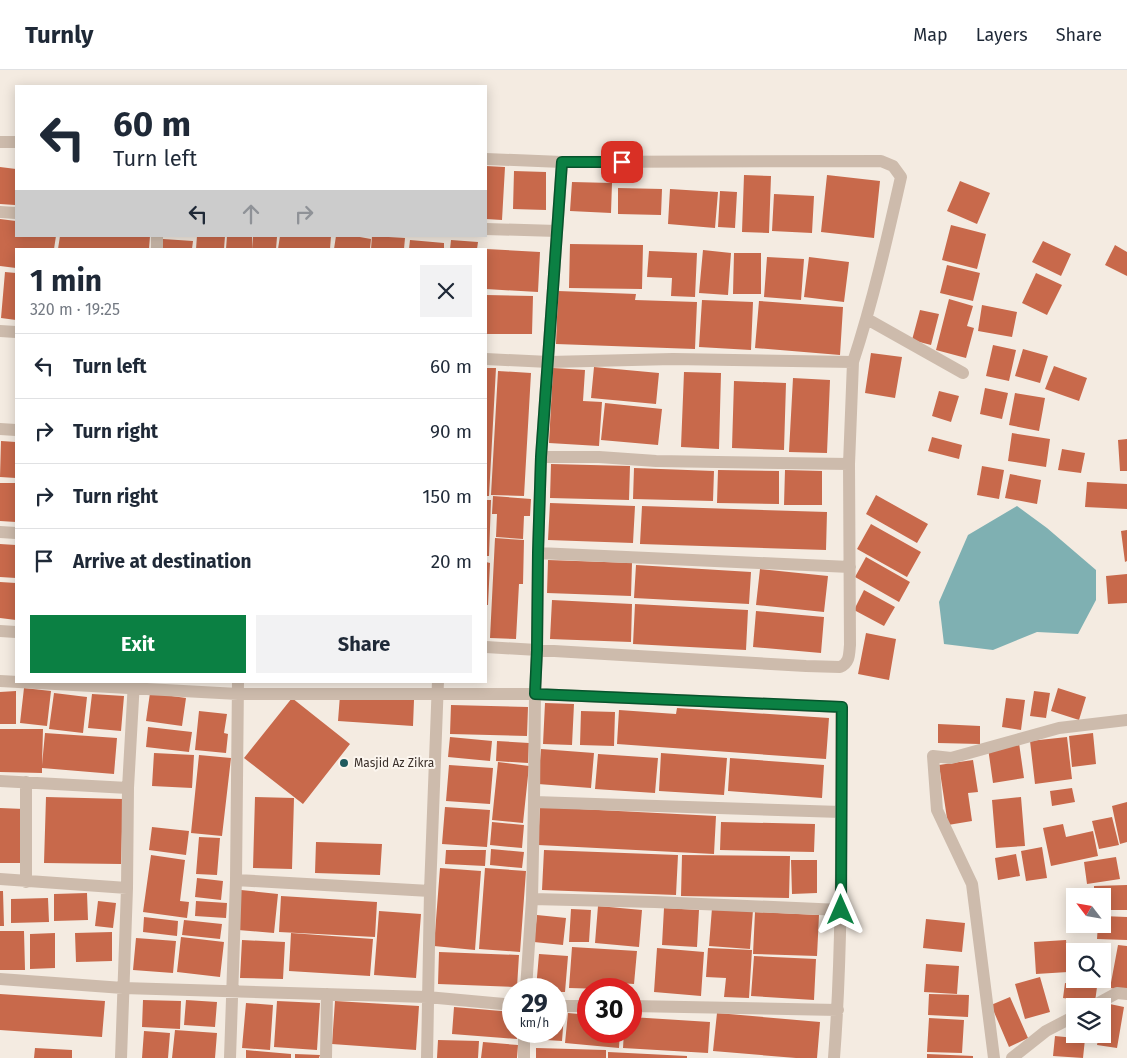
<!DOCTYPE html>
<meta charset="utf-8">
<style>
:root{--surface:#fff;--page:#f2f2f3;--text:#1f2937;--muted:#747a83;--line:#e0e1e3;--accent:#0b8043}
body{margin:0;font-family:"Fira Sans",sans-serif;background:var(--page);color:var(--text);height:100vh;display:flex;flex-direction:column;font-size:19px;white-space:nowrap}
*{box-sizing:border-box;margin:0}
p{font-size:16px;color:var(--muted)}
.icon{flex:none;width:28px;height:28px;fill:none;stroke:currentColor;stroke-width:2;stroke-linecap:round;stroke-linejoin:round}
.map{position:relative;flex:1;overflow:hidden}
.sheet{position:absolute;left:15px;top:178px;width:472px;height:435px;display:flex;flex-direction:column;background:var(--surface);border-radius:0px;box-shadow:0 2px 12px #0003}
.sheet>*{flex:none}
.banner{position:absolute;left:15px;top:15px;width:472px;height:152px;border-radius:0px;box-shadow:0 2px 12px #0003;background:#fff;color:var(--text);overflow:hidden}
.needle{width:32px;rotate:301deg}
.buttons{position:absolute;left:1066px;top:818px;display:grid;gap:10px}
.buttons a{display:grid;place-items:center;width:45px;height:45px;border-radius:0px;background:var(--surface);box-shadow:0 2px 12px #0003;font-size:25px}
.speed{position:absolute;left:502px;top:908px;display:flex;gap:10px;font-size:25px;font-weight:700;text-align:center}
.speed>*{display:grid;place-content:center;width:65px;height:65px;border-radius:50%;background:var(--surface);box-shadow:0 2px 12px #0003;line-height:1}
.speed small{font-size:12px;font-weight:400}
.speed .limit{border:8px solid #d22;background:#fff;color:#111}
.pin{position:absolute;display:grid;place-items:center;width:42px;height:42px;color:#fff;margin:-21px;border-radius:10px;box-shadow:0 2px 8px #0006}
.me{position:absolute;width:55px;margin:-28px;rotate:0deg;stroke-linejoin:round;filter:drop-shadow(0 0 4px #0008)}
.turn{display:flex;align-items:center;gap:18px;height:105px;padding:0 15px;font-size:22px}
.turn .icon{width:65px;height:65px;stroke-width:2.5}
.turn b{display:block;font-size:35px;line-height:42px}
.lanes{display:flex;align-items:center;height:48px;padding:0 15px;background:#0003;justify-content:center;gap:25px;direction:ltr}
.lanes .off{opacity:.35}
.round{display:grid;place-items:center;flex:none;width:52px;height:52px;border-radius:0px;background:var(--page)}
.headline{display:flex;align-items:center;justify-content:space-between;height:85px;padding:0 15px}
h1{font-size:30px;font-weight:700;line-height:38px}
.primary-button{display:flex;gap:10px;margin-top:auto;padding:10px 15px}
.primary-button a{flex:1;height:58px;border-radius:0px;background:var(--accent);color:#fff;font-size:20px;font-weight:700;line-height:58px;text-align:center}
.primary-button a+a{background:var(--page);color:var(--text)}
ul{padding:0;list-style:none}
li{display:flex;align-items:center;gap:15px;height:65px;padding:0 15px;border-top:1px solid var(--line)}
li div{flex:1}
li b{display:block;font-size:19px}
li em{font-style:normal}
header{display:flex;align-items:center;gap:30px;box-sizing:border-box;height:70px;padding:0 25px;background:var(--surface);border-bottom:1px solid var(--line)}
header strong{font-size:24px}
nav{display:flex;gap:28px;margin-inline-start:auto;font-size:18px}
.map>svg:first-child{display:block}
.water{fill:#7fb0b2}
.building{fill:#c8694b}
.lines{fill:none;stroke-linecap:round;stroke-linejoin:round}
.minor{stroke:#cdbbac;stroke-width:12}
.route-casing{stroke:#07532c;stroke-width:12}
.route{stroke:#0b8043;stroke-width:9}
.poi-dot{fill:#1f5a5e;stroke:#fbf5ee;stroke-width:2}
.labels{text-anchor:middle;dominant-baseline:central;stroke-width:4;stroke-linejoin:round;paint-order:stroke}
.poi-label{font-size:12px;fill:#3b302b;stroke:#fbf5ee;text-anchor:start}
</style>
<header>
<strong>Turnly</strong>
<nav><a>Map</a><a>Layers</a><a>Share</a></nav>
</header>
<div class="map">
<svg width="1127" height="988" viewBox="0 0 1127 988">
<rect width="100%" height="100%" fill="#f4ebe1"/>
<path class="water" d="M1017,436L1047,458L1096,500V530L1078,564L1037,562L993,580L944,574L939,532L968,465Z"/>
<path class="building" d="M486,96L505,97L502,150L486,149Z
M0,97L16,99L15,135L0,134Z
M514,101L546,102V140L513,139Z
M744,105L771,106L769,163L742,162Z
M827,105L880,111L874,168L821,162Z
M960,111L990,123L977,154L947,141Z
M572,112L612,113L611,143L570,141Z
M618,118L662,119L661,145L618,144Z
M670,119L718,122L715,158L668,154Z
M720,121L737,122L735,158L718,157Z
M774,124L814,126L812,163L772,161Z
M0,149L16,151V166H56L54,179H16V198L0,196Z
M951,155L986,164L977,199L942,190Z
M60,166H150L149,179H58Z
M197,166H225L224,179H196Z
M227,166L252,167V179H226Z
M253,166L277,167L276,179H252Z
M280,166H331L330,179H278Z
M336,166H354L371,169L370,179H334Z
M372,166L405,168L404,179H371Z
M163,169L193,171L192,179H162Z
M410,170L444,173V179H409Z
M451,170L478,172L477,179H450Z
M1043,171L1071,184L1061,206L1032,192Z
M570,174L643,175L642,219L569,218Z
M1115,175L1127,182V206L1105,195Z
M486,179L540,182L538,222L486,219Z
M703,180L731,183L728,225L699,223Z
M649,181L697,183L695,227L671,226L672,208L647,207Z
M734,183H761V224H733Z
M767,187L804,189L801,230L764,227Z
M809,187L849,192L844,232L804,227Z
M947,195L980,203L973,231L940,223Z
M5,202L16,203V250L1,248Z
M1036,203L1062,215L1047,245L1022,233Z
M558,221L636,224L635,230L697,232L695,279L556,274Z
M486,225L533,226L532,264H486Z
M949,229L973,236L967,256L974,258L966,288L936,280Z
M702,230L753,232L751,280L699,277Z
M759,231L843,237L840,285L755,278Z
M982,235L1017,242L1012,267L978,261Z
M920,240L939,244L931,275L912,270Z
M993,275L1016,280L1009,311L986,306Z
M1023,279L1048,286L1040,313L1015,306Z
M871,283L902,287L895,328L865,323Z
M1054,296L1087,308L1079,331L1045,319Z
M594,297L659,303L656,334L591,328Z
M486,298H496L489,426H486Z
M553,298L585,300L583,331L602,332L599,376L549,373Z
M498,301L531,303L524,426L491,425Z
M684,302L721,303L719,379L681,377Z
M793,308L830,310L827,383L789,382Z
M734,311L786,313L784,380L732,378Z
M985,318L1008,323L1002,349L980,344Z
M939,321L959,326L951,352L932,346Z
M1015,323L1045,328L1039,361L1009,355Z
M605,333L662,339L658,375L601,370Z
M1012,363L1050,369L1046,397L1008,391Z
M932,367L962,375L959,389L928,381Z
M1127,369V401H1120L1118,370Z
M1,371L16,372V408L0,407Z
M1062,379L1085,383L1081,403L1058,400Z
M551,394L630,396L629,430L550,428Z
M982,396L1004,400L999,429L977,425Z
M634,398L714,401L713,431L633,429Z
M718,400L779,401V434L717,433Z
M785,400L822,401V435H784Z
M1010,404L1041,410L1037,434L1005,428Z
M1087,412L1127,414V439L1085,437Z
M0,413H16V452L0,451Z
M876,425L928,454L917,473L866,444Z
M493,426L531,429L530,446H524L523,469L496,467L497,444H492Z
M486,430H491L489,486H486Z
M550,433L635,436L633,473L548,470Z
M642,436L827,442L826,480L640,474Z
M871,454L921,482L907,507L857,479Z
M1127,460V491L1125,492L1121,461Z
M495,468L524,470L523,514H519L516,569L490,568Z
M0,474L16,475V508L0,507Z
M866,487L910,512L899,532L855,507Z
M548,490L632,493L631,526L547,523Z
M486,492L490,493L488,535H486Z
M636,495L751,502L749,534L634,528Z
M760,499L828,506L824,542L756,535Z
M1127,504V533L1108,534L1106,506Z
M0,512L16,513V550L0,548Z
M864,520L895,537L884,556L854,540Z
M552,530L632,534L631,572L550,569Z
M635,534L748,540L746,580L633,574Z
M756,541L824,547L821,583L753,577Z
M866,563L896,569L889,610L858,604Z
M24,618L51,621L47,656L20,653Z
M1058,618L1086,627L1079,650L1051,641Z
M16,621V654H0V622Z
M1034,621L1050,623L1046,648L1030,646Z
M54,623L87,627L83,663L49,659Z
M150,623L186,628L182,656L146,651Z
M92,624L124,626L121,661L88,658Z
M340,625L414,630L413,656L338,651Z
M292,628L350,674L303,734L244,688Z
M1006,628L1025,630L1021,660L1002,657Z
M545,633L574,634L572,675L543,674Z
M451,635L528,637L527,666L450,664Z
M677,638L829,648L826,689L617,674L619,640L676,644Z
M199,641L227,644L224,663L228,664L226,683L195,680Z
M581,641L615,642L614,676L580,675Z
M938,654L980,656V674L938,673Z
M148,657L192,662L189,682L146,677Z
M0,659H43L42,695L45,663L117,668L114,704L42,698V703L0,702Z
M1093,663L1096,694L1072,697L1069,666Z
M450,667L492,671L490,691L448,687Z
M1067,667L1072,709L1035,714L1030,671Z
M497,671L529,673L528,693L496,691Z
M1019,673L1024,708L993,713L988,678Z
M541,679L594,683L591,718L538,714Z
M154,683L194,685L192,718L152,716Z
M661,683L727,688L724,725L659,721Z
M598,684L658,688L655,723L595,719Z
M199,685L231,688L222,766L191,763Z
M730,688L824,695L822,728L728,721Z
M973,690L978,722L968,723L972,751L948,755L939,695Z
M498,692L529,696L523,753L492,750Z
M449,695L493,698L490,734L446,731Z
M1072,718L1075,732L1052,736L1050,721Z
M46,727L123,729L121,794L44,793Z
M255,727L294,728L292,799L253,798Z
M1021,727L1025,776L996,778L992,730Z
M1127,732V772L1120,774L1112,736Z
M445,737L490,740L487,777L442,774Z
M540,737L716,746L714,784L538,775Z
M0,738L24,739L22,793H0Z
M1112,747L1119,775L1099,779L1092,751Z
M492,752L524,755L522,778L490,775Z
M721,752L815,754L814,782L720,780Z
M1063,754L1066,767L1093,761L1098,786L1051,796L1043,758Z
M152,757L189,761L186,785L149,780Z
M199,767L220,768L217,805L196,804Z
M316,772L382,774L380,805L315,803Z
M1042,777L1047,808L1026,811L1021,781Z
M491,779L524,782L522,798L490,795Z
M446,780H486L485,796L445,794Z
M544,780L678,785L676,825L542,820Z
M1016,784L1020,806L998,810L995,788Z
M151,785L185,790L180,831L189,832L187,848L143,842Z
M682,785L790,786L789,828L681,826Z
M1116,787L1120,809L1087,814L1084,792Z
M791,790H817V823L792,824Z
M440,798L481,801L475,880L434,876Z
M485,798L526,801L520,882L479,879Z
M197,808L223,811L221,830L195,827Z
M1127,815V840H1102V826H1094V816Z
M241,820L278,824L274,863L238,860Z
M0,821H3L4,856H0Z
M87,823L88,850L54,851V824Z
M281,826L377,832L375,867L279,862Z
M48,828L49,852L11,853V829Z
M98,831L116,833L113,858L95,856Z
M196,831L227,833L226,848L195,846Z
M598,836L642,840L639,877L595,873Z
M664,838L699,840L697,877L662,875Z
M712,838L753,840L750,879L709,876Z
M571,839L591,840L589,872H569Z
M379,841L421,844L416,908L374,905Z
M755,842L819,845L817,886L753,884Z
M537,845L566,848L563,875L534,872Z
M1102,846L1127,847V870L1097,869L1098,854H1102Z
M144,847L178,851L177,866L143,862Z
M926,849L965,853L962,882L923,878Z
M184,850L222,854L220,869L182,865Z
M0,861H24L25,900H0Z
M112,862V891L76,892L75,863Z
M55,863V898L30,899V864Z
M291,863L373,869L370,906L289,901Z
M181,867L224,872L220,907L177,902Z
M136,868L176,871L173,903L133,900Z
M242,870L285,872L283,909L240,908Z
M1066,870L1068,902L1036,904L1034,872Z
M1079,875L1107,880L1103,900H1102V881H1078Z
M1118,875L1127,876V921L1110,918Z
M572,877L637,881L634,914L604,912V919L569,918Z
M657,878L704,882L701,926L654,922Z
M708,878L752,880L749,928L724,927L726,908L706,907Z
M439,882L519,885L517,917L438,914Z
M539,884L568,886L565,922H556V919H536Z
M754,886L816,889L814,930L751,926Z
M926,894L959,896L957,924L924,922Z
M1040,907L1050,942L1025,949L1015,914Z
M1065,913L1097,917L1095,932L1063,928Z
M0,924L105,931L102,967L0,960Z
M929,924L969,925L968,947L928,945Z
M1010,927L1028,968L1009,977L991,935Z
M143,930L181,931L180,959L142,957Z
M186,930L217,932L215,957L184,955Z
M277,931L320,933L317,980L274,977Z
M335,931L419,936L416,980L332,974Z
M246,933L273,935L270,980L242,978Z
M1105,933L1124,937L1117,978L1097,975L1099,964H1102V947Z
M454,937L514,942V961H518L517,969L452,964Z
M568,943L589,945V961H620L619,978L565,973Z
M717,943L820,952L817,988H796L713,981Z
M556,944L564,945L562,971L530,969L531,961H556Z
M631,947L710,952L708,983L623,978L624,961H631Z
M929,948L964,950L962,983L927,982Z
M175,960L217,963L215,988H172Z
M144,961L170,963L168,988H142Z
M1055,966L1085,969L1083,988L1053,986Z
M438,970L479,971L478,988H437Z
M483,972L518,975L517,988H481Z
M35,978L72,980V988H34Z
M536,978L606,980V988H536Z
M246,980L291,984V988H246Z
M608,982L687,986V988H608Z
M295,984L320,985L319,988H295Z
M927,984L973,986V988H927Z"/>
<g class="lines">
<path class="minor" d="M0,72H16
M486,89L562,92L881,91L893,96L901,107C887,169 873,231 853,292
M0,142L16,143
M486,159L557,161
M157,179V166
M867,249L963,303
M0,261L16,262
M486,289L549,292L673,289L853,292L849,394L850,575C849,584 850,593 840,597L806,596L486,577
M0,359L16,360
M541,387H599L656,391L849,394
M0,462L16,463
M538,483L850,497
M0,561L16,562
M0,611L238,624H535L841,637C841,754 843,871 834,988
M0,711L128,718
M534,732L841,742
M0,809L127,818
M236,810L430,821
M26,812V712
M532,829L655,832L841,840
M0,909L123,918L427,927L514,935
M526,919L532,829L534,732L535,624L537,580L538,483L541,387L562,92
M556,936H589
M631,936L838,940
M1093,936L1117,923L1127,924
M121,988L127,818L128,718L134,611
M230,988L236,810L238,611
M326,988L327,924
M427,988L430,821L438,611
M524,988V961
M994,988L972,814L937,740L933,686L951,688L1059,658L1127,650
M1012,988L1046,961L1075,946"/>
</g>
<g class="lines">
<defs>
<path id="route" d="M622,92H562L541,387L538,483L537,580L535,624L842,637L841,840"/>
</defs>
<use href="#route" class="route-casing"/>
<use href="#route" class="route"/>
</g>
<circle class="poi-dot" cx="344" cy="693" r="5"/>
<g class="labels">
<g class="poi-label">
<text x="354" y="693">Masjid Az Zikra</text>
</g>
</g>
</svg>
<div class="buttons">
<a><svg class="needle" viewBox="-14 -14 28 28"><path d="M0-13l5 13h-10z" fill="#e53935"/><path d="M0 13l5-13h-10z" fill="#747a83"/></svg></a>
<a><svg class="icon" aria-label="search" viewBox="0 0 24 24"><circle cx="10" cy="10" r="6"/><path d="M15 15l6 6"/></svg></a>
<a><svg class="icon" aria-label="layers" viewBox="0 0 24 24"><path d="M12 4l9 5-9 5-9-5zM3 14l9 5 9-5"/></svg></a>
</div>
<div class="speed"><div>29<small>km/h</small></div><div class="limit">30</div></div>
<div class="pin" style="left:622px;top:92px;background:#d93025"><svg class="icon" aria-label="arrive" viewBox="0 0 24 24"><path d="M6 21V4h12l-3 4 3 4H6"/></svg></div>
<svg class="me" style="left:841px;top:840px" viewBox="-20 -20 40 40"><path d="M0-17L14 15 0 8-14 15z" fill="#0b8043" stroke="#fff" stroke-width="4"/></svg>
<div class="banner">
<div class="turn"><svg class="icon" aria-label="left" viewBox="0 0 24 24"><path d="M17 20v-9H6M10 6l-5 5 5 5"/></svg><div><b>60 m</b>Turn left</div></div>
<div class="lanes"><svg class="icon" aria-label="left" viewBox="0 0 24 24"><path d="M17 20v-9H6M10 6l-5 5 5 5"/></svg><svg class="icon off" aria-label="ahead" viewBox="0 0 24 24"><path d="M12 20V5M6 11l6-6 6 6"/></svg><svg class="icon off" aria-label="right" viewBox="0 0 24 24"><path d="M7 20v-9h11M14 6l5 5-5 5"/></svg></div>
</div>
<section class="sheet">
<div class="headline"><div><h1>1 min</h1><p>320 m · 19:25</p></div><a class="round"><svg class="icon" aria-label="close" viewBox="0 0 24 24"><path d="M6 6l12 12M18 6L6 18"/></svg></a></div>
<ul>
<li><svg class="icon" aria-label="left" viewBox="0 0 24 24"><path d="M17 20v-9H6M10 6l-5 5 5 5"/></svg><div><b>Turn left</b></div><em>60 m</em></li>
<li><svg class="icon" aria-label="right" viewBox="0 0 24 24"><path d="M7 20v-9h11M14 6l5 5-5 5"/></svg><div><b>Turn right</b></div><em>90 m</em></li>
<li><svg class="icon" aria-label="right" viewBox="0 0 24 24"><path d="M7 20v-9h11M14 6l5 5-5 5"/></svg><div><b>Turn right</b></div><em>150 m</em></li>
<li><svg class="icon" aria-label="arrive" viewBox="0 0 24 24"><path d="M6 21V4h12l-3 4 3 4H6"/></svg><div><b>Arrive at destination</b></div><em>20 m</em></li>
</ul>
<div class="primary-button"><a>Exit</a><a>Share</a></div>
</section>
</div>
